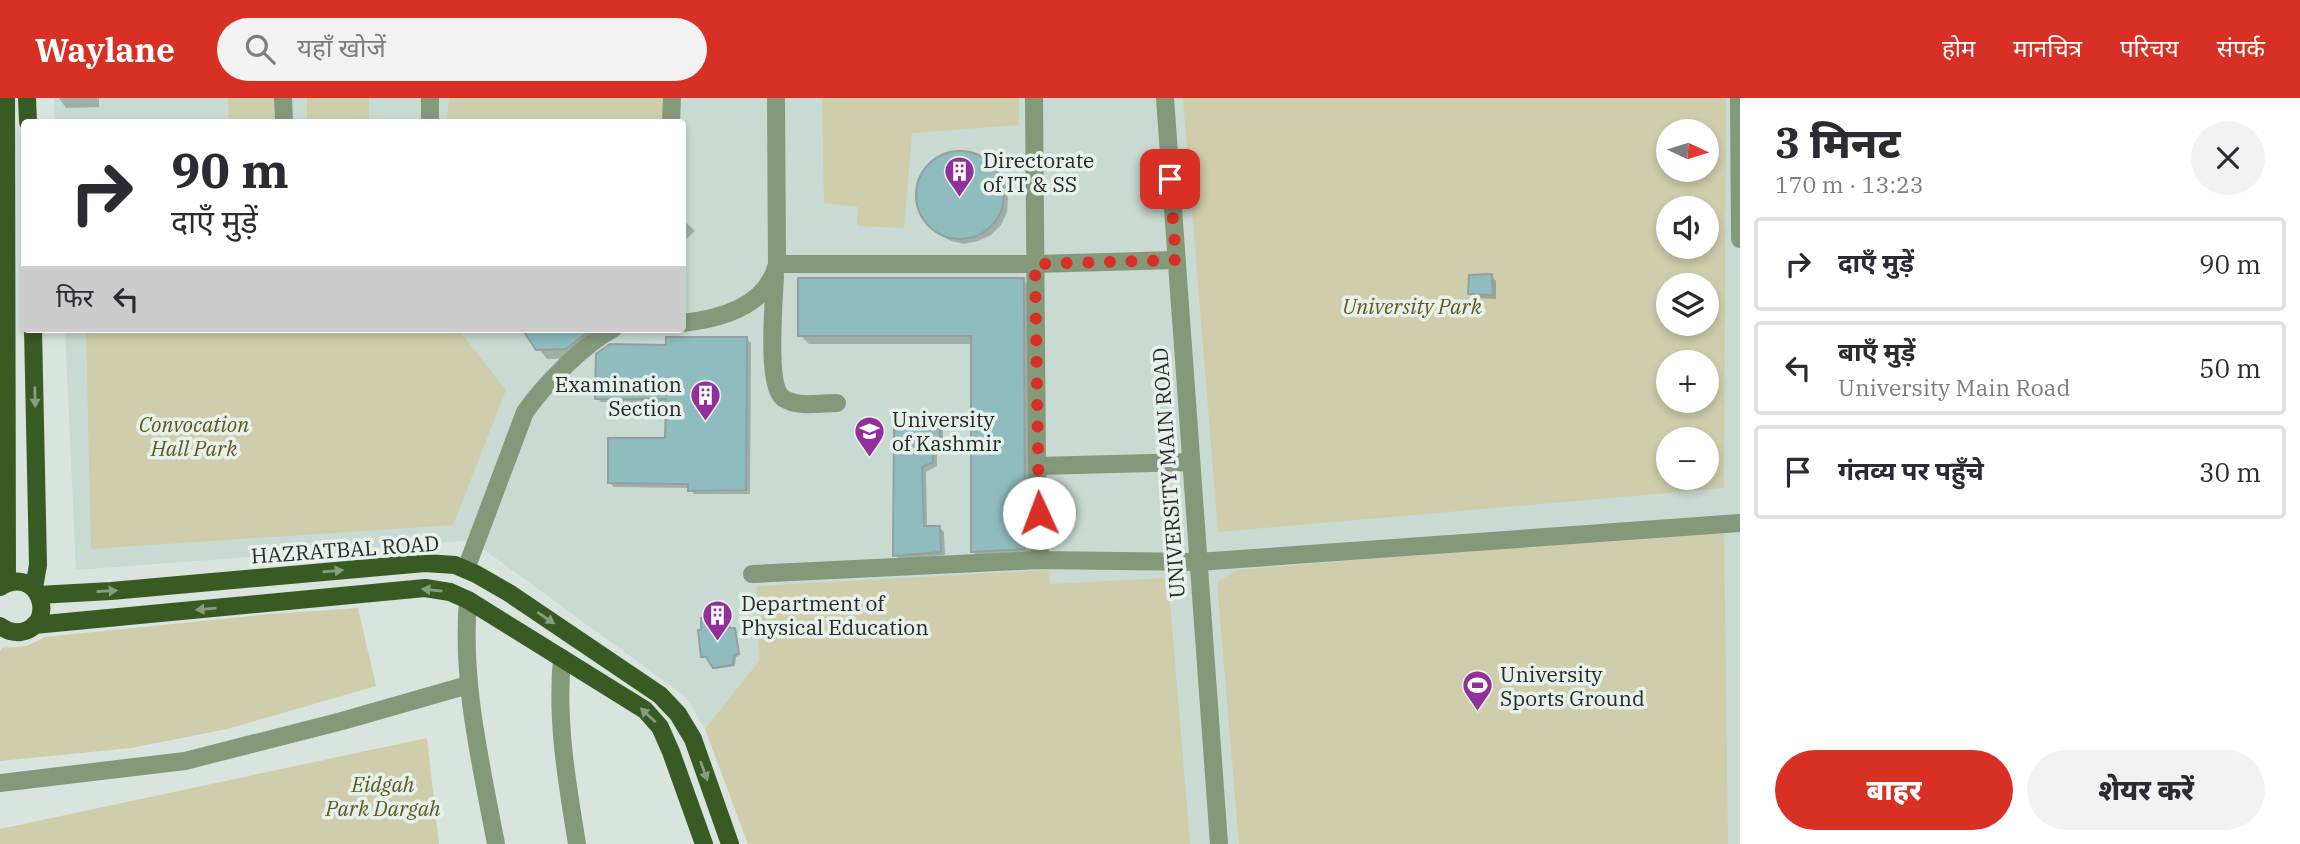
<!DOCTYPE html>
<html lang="hi">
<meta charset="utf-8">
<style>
:root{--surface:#fff;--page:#f2f2f3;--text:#2b2b33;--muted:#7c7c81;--line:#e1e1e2;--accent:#d93025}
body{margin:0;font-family:"IBM Plex Serif","Noto Sans Devanagari",serif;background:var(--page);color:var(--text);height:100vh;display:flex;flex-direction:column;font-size:26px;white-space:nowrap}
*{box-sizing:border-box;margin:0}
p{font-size:23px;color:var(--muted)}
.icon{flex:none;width:38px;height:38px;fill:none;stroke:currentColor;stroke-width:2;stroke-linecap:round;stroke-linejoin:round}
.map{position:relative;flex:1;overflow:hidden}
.side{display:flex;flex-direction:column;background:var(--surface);width:560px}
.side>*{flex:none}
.hud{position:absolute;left:21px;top:21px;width:665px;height:214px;border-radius:7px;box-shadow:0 4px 10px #0003;background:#fff;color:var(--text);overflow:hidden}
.needle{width:46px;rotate:94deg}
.fabs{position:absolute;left:1656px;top:21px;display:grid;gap:14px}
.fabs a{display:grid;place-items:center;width:63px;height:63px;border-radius:50%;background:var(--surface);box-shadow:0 4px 10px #0003;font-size:35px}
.pin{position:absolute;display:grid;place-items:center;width:60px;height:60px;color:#fff;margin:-30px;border-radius:14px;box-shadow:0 4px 10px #0006}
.me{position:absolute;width:77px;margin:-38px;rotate:358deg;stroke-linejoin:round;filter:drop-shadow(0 0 5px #0008)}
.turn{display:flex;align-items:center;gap:24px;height:147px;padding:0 35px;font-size:32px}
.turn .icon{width:91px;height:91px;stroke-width:2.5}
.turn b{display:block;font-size:49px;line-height:60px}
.then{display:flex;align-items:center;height:66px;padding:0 35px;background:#0003;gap:14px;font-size:26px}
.round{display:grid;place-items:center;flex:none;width:74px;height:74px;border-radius:37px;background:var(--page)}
.summary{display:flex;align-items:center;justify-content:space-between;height:119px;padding:0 35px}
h1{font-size:42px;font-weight:800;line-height:52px}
.action{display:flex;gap:14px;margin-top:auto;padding:14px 35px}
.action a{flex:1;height:80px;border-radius:42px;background:var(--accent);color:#fff;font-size:28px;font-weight:800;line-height:80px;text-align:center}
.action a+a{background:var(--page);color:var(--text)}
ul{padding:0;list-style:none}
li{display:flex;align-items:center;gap:21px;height:94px;margin:0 14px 10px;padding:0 21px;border:4px solid var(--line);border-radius:7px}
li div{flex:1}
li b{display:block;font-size:26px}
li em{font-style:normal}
header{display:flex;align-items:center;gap:42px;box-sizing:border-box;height:98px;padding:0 35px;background:var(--accent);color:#fff}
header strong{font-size:33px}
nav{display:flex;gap:38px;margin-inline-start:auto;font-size:24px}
.search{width:490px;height:63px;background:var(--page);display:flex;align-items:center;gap:18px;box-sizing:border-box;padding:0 24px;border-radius:38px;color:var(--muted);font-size:26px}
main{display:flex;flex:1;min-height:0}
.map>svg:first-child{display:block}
.built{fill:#c8dad2;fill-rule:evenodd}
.green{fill:#cfcdab;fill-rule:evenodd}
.shadow{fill:#0003}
.building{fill:#8fbdbf;stroke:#949f9f;stroke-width:2}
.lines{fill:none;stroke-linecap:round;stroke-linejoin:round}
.minor{stroke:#84987a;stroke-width:18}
.major{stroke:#385b24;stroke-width:18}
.oneway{fill:#879e7e}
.route{stroke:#d93025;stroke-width:12;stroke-dasharray:0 21.6}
.labels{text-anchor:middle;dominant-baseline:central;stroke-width:7;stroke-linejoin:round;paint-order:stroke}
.poi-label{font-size:21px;fill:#252827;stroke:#e7f1ec;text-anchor:start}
.park-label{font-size:21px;font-style:italic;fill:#5e581e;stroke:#e7f1ec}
.street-label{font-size:21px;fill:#252827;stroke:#e7f1ec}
</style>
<header>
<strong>Waylane</strong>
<div class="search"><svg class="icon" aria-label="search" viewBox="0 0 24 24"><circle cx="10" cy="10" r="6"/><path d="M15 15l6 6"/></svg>यहाँ खोजें</div>
<nav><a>होम</a><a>मानचित्र</a><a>परिचय</a><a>संपर्क</a></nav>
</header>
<main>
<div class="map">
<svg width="1740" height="746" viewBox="0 0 1740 746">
<rect width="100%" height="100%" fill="#d9e4df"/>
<path class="built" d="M54,0H1740V746H748L705,631L686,599L486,453L464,443L76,472L65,231H682V24H55ZM1668,33H1706V72H1668ZM1668,110H1706V149H1668ZM1668,187H1706V226H1668ZM1668,264H1706V303H1668ZM1668,341H1706V380H1668Z"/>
<path class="green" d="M228,0H274V24H229Z
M307,0H369V24H307Z
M449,0H669V24H600L558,21L529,24H447Z
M822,0H1019V27L912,35L904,130L857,128L858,109L824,105Z
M1183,0H1726L1724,390L1218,434ZM1668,33H1706V72H1668ZM1668,110H1706V149H1668ZM1668,187H1706V226H1668ZM1668,264H1706V303H1668ZM1668,341H1706V380H1668Z
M86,231H458L506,292L453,427L91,451Z
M1724,431L1728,746H1239L1217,484L1237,472Z
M1048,472L1050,486L1168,480L1190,746H748L705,631L759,563L757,488Z
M358,510L376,588L227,631L131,650L0,663V554L2,550L27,548L45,539L270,516Z
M427,640L439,746H0V731Z"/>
<path class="shadow" d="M59,0H99V9L66,10Z
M954,55H968L981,60L997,74L1005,86L1008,100L1007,114L1001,127L991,137L978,143L964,146L951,143L938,136L924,120L918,107V93L921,79L929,68L940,59Z
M682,121L695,133L682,145Z
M1491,178L1496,183V201L1475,200L1470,195Z
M1023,182L1033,191L1034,460L982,463L972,453L973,246H809L800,237Z
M524,231H615L576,260L547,261Z
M747,241L751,245L750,396H694L690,390L614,389L609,384L666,342L667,305L601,304L597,300L668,249Z
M939,319L943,323V348L937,350V368L926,374L927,430H940L944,434L945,457L899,461L894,457L895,327Z
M729,523L730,532L736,533L739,558L736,559L735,568L716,571L709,560L703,558Z"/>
<path class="building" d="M916 97a44 44 0 1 1 88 0a44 44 0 1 1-88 0Z
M1492,176L1493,197L1468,196L1469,177Z
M798,180H1024L1025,451L971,454V238H798Z
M522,231H592L566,251L536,252Z
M666,239H747L746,392L688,393V386L608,385V340H665L666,301H595L596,256L610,246L666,247Z
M940,317V343L933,346V364L922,369L924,428H940L941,454L893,458L894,326Z
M701,520L730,521L729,530H735L739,556L734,557L733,567L713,570L706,559H701L698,532H701Z"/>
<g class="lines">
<path class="minor" d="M283,0L284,24
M1034,0L1037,368L1040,462
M1165,0L1219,746
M1739,0L1740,141
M430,24V0
M671,24L672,0
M777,166H1035L1176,162
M775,178C774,201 766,288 783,300C798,310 820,305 837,305
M682,225C721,221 767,208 777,166L776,0
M1037,368L1190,364
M466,471L525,314C544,287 584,246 613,231
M752,476L1040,462L1198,464L1740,425
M468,502C461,584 481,666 496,746
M562,560C556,623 567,684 577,746
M0,685L185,663L342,623L468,587"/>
<path class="major" d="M6,0L7,485
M27,0L28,24
M33,231L38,467L34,490
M0,489C39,465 59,527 21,534C13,535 7,533 0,528
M38,497L111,493L425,465L455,467L476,476L509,495L660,597L678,616L693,641L730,746
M34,527L425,490L450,494L468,502L645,612L660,629L671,654L704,746"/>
</g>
<defs><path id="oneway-solid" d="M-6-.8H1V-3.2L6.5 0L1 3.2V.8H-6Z" transform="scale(1.75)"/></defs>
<g class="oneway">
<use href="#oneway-solid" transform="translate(35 299) rotate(89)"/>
<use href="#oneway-solid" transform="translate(333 473) rotate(-5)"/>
<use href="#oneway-solid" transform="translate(432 492) rotate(-174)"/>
<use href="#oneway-solid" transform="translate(107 493) rotate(-3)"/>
<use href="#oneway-solid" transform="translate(206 511) rotate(175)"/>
<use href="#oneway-solid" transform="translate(546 520) rotate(34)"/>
<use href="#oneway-solid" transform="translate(648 617) rotate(-137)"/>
<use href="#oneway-solid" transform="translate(704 673) rotate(70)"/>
</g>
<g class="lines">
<path class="route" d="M1039,415L1035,166L1176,162L1170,81"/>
</g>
<defs>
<symbol id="building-pin" viewBox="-11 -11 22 30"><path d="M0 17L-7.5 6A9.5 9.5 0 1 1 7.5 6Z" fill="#913098" stroke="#e7f1ec"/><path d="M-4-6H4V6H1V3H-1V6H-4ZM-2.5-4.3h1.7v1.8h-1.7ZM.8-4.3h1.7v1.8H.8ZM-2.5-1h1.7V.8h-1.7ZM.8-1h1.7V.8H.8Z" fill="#fff"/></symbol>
<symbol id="university-pin" viewBox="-11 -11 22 30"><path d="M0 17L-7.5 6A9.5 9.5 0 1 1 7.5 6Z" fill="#913098" stroke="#e7f1ec"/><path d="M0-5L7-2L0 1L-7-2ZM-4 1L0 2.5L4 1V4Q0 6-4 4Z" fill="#fff"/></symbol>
<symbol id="stadium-pin" viewBox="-11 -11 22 30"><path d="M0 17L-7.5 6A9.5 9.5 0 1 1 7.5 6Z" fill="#913098" stroke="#e7f1ec"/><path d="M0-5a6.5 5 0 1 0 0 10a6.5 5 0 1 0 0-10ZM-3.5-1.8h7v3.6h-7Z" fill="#fff"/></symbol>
</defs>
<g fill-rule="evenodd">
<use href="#building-pin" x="942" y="56" width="35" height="47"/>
<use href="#building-pin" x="688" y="280" width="35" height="47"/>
<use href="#university-pin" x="852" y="316" width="35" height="47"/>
<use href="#building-pin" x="700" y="500" width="35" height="47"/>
<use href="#stadium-pin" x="1460" y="570" width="35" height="47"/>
</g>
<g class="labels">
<g class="poi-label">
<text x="983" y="62">Directorate<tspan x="983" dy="24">of IT &amp; SS</tspan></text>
<text x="682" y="286" text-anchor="end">Examination<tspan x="682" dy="24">Section</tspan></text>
<text x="892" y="321">University<tspan x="892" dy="24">of Kashmir</tspan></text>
<text x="741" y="505">Department of<tspan x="741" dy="24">Physical Education</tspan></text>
<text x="1500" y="576">University<tspan x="1500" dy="24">Sports Ground</tspan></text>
</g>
<g class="park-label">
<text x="1412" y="208">University Park</text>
<text x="194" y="326">Convocation<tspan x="194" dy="24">Hall Park</tspan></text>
<text x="383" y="686">Eidgah<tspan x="383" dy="24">Park Dargah</tspan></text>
</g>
<g class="street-label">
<text transform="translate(1168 375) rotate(-94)">UNIVERSITY MAIN ROAD</text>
<text transform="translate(345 451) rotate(-4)">HAZRATBAL ROAD</text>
</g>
</g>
</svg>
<div class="fabs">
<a><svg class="needle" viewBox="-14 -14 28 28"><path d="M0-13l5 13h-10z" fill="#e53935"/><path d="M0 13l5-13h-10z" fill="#7c7c81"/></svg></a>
<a><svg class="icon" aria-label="sound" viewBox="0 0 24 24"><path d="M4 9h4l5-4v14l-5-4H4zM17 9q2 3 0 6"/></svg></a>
<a><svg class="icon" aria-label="layers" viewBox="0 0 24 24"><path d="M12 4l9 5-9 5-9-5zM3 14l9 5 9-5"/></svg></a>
<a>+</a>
<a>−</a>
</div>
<div class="pin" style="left:1170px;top:81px;background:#d93025"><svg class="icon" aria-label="arrive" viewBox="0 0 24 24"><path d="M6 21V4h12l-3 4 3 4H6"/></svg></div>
<svg class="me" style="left:1039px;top:415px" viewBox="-20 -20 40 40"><circle r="19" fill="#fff"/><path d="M0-13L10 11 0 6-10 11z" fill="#d93025"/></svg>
<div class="hud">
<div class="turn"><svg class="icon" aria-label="right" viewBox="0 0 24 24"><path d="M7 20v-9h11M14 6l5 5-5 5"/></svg><div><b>90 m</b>दाएँ मुड़ें</div></div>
<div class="then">फिर<svg class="icon" aria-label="left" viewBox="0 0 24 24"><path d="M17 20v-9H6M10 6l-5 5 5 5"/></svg></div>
</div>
</div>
<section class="side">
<div class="summary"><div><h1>3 मिनट</h1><p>170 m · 13:23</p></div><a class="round"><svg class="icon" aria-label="close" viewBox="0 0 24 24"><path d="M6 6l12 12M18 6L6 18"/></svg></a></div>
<ul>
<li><svg class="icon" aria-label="right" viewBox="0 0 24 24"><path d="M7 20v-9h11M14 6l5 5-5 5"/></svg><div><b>दाएँ मुड़ें</b></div><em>90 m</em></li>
<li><svg class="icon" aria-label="left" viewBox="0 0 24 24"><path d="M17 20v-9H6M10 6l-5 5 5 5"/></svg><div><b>बाएँ मुड़ें</b><p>University Main Road</p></div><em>50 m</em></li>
<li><svg class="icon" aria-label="arrive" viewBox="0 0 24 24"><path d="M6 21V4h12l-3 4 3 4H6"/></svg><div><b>गंतव्य पर पहुँचे</b></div><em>30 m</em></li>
</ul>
<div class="action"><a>बाहर</a><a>शेयर करें</a></div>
</section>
</main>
